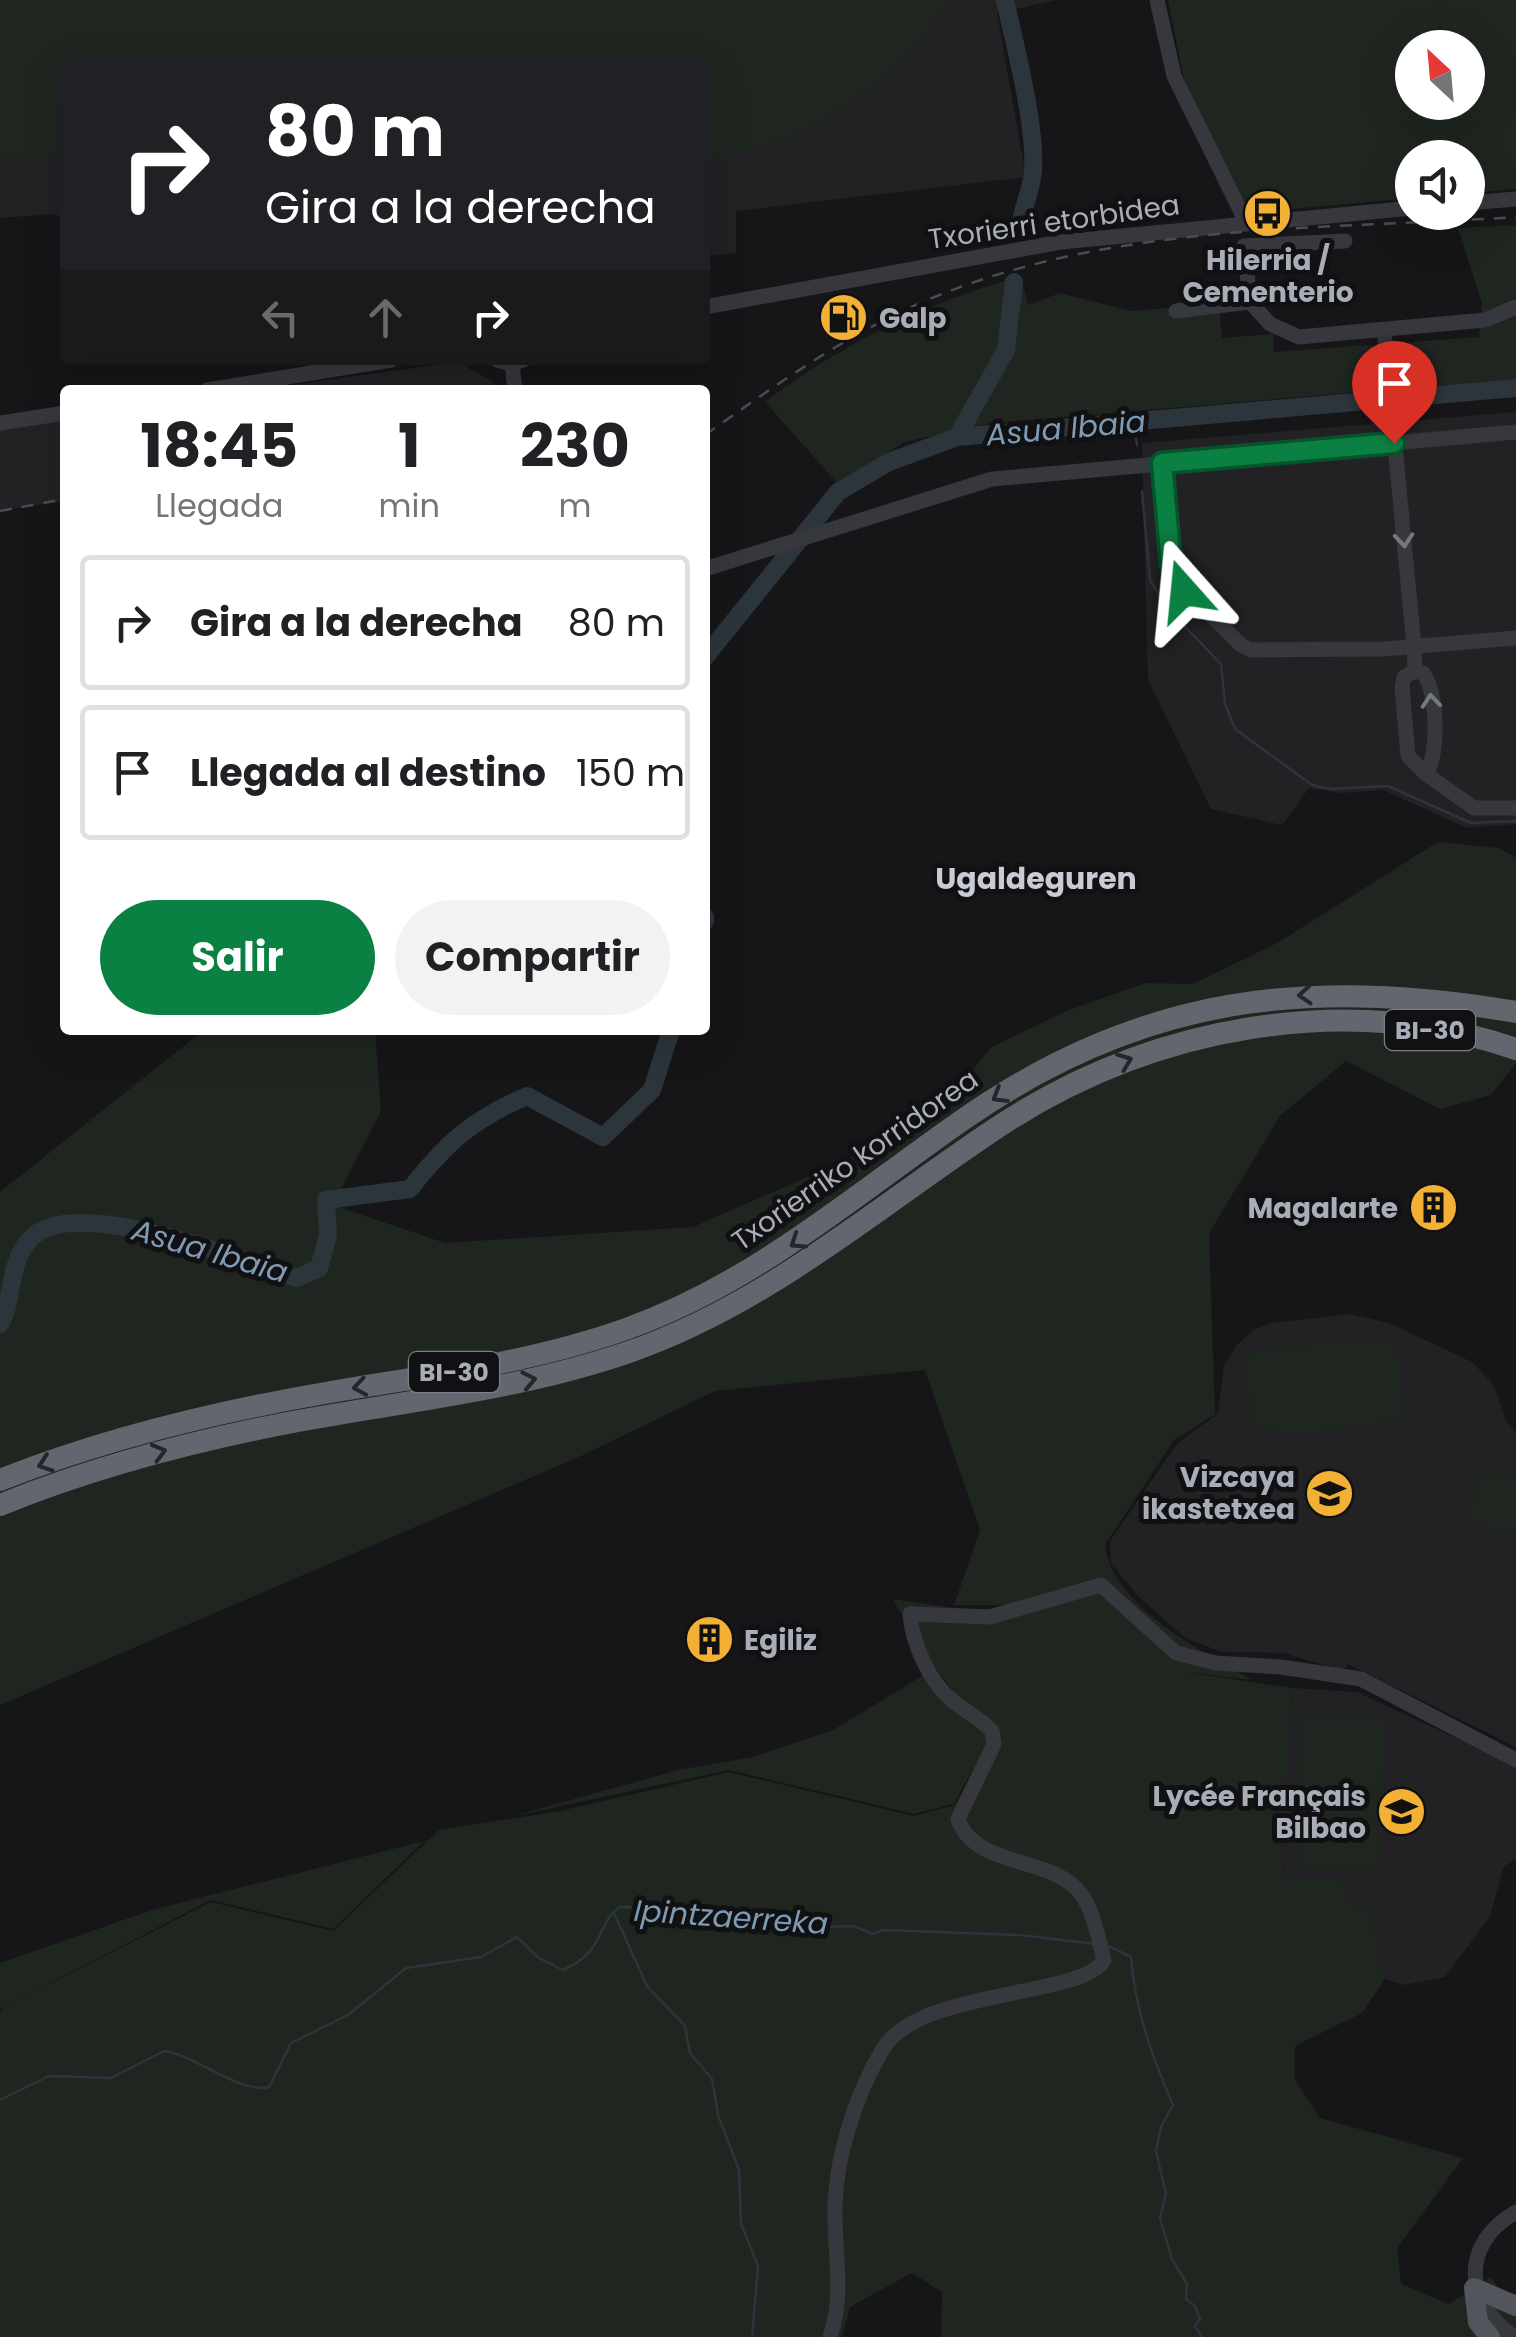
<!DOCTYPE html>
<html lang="es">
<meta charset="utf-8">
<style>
:root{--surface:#fff;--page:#f2f2f2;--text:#202124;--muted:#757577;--line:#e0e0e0;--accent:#0b8043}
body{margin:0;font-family:Poppins,sans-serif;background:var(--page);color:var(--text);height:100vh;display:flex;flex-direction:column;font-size:38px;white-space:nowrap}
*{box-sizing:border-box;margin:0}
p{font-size:32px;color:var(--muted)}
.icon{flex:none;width:55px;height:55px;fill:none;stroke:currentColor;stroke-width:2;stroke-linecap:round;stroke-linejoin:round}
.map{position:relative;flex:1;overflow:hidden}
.details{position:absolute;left:60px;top:385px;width:650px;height:650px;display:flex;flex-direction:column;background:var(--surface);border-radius:10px;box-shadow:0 10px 40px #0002}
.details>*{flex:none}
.guide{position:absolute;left:60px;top:60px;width:650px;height:305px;border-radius:10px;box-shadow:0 10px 40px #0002;background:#202124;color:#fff;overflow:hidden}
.needle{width:65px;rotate:334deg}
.tools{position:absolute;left:1395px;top:30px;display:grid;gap:20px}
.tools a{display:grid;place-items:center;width:90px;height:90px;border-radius:50%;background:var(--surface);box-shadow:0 10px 40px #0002;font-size:50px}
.pin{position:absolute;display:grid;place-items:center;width:85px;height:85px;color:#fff;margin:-102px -42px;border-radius:50% 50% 50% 0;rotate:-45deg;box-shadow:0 0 10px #0007}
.pin .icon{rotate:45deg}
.me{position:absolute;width:110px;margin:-55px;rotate:342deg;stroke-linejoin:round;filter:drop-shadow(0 0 8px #0008)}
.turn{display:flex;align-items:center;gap:35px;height:210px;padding:0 40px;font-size:45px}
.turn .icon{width:130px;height:130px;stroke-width:2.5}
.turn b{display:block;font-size:70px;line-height:85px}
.lanes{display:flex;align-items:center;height:95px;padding:0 40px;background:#0003;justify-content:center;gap:50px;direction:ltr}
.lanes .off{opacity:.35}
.eta{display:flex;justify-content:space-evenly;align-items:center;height:170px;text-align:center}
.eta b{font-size:60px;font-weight:700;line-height:70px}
.action{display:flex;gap:20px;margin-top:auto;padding:20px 40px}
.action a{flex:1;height:115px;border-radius:60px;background:var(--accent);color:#fff;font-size:40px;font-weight:700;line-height:115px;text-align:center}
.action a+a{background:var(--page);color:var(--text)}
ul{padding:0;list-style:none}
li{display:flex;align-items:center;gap:30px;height:135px;margin:0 20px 15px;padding:0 20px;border:5px solid var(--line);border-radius:10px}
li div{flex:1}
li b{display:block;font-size:38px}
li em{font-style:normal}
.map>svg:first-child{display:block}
.built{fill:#222225}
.green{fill:#1e261f;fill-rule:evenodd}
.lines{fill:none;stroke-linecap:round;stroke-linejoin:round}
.stream{stroke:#2c353c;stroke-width:2.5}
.river{stroke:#2c353c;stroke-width:18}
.minor{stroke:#37383d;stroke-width:15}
.major{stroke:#53555c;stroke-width:20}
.highway{stroke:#63666e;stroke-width:22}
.rail{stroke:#4a4c52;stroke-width:2.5;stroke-dasharray:12 10;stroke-linecap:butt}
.oneway{stroke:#757881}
.oneway2{stroke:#26262a}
.route-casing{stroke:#07532c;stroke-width:25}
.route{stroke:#0b8043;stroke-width:18}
.labels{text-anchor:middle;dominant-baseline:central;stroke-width:10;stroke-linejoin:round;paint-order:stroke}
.shield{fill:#111113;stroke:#7b7e86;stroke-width:2.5}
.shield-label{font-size:25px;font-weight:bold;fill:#a8adb8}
.street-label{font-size:28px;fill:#a8adb8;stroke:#111113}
.poi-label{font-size:28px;font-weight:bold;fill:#a8adb8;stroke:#111113;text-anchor:end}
.water-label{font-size:30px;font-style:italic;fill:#7f9bb3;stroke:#111113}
.neighbourhood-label{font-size:30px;font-weight:bold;fill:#c9ccd4;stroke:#111113}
</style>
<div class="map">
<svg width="1516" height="2337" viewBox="0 0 1516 2337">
<rect width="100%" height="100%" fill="#161618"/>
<path class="built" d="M0,0H1057L997,13L1026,177L736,211V253L705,256V65H65V219L53,214L0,218Z
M458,362L493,382L495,390H255Z
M1516,412V824L1467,828L1383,790L1342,793L1309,788L1282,825L1211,809L1148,680L1142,443Z
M65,417V501L0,511V426Z
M1350,1314L1389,1323L1472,1362L1493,1384L1506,1420L1516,1432V1747L1348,1664L1343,1671L1284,1653L1223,1652L1187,1639L1139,1597L1111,1564L1110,1541L1176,1445L1218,1413L1224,1365L1237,1345L1253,1330L1270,1323Z
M1292,1688L1357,1692L1516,1766V1858L1503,1868L1490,1917L1445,1977L1404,1985L1385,1979L1371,1913L1283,1880Z"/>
<path class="green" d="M0,0H948C896,85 804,145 705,158V65H65V157L0,156Z
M1168,0H1516V189L1468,193V158H1412V198L1248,213L1184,80ZM1412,48H1468V102H1412Z
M1516,225V379L991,423L904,442L838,484L765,402C843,343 927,303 1021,276L1028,305L1060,293L1131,311L1219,304L1222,338L1273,334L1274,352L1479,337L1482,303L1458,228Z
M1438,842L1499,848L1516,858V1063L1491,1095L1440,1109L1346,1061L1280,1116L1209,1233L1215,1414L1174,1440L1105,1545C1112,1606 1203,1652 1252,1680L1179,1671L1292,1688L1283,1880L1343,1881L1348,1901L1371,1913L1385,1979L1362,2013L1295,2046V2080L1320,2118L1463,2158L1397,2248L1401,2284L1449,2304L1491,2277L1501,2292L1516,2295V2337H941L942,2292L912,2273L850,2307L842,2337H0V2012L4,2007L211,1902L333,1931L439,1830L560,1811L729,1772L914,1816L955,1805L993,1736C952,1694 921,1651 893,1599C930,1604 974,1615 1010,1605H954L980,1530L925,1370L715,1391L583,1455L0,1705V1192L204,1030H375L381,1111L333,1205L445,1243L693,1227L933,1122L990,1048L1066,1011L1146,983L1193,984L1277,943Z
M1372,1338L1398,1347L1403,1414C1378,1429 1276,1440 1252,1424L1246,1358L1254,1351Z
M1481,1472L1516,1480V1534L1469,1523Z
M932,1670L991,1736L954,1804L914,1814L729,1770L510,1817L678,1770L753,1757L833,1730Z
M1301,1716L1384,1717L1381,1869L1298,1868Z
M424,1841L333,1929L211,1900L0,2009V1963L152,1910Z"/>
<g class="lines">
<path class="stream" d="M1133,421L1137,445
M1142,491L1150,580L1168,609L1221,664L1225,704L1235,729L1312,785L1331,789L1388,786L1471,823L1516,821
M614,1913L647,1986L685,2026L690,2053L712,2079L718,2115L739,2170L741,2224L758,2266L752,2337
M1108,1946L1131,1957C1135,2010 1152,2056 1173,2105L1161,2127L1156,2151L1166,2194L1160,2218L1172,2259L1187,2284L1186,2299L1195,2306L1200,2319L1195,2326L1202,2337
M0,2100L49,2076L111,2078L164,2051C198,2056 240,2094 269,2087L291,2043L348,2015L406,1968L481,1957L517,1937L539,1958L563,1970C606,1952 597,1921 620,1907C698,1907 775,1931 854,1926L872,1934L883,1930L1020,1935L1095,1944"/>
<path class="river" d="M1005,0C1015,45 1036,126 1033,170C1032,191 1021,209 1020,230
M957,437L1006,350L1014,282
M705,657L838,492L889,462L957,437L1516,388
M705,917V921
M0,1324C14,1303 7,1262 31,1238C75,1193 242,1261 297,1278L319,1268L328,1236L326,1200L410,1189C446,1143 473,1119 527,1096L603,1137L652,1090L671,1030"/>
<path class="minor" d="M1157,0L1174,76L1246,222
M1468,203L1516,199
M1250,302L1244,246L1345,241
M705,307L1061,242L1412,208
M1176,311L1250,302L1270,324L1299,337L1485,320L1516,307
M1384,330L1414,646L1415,671L1404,677L1402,687L1408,756L1426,774C1439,756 1438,691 1423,673L1415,671
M497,360L512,364L523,360
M512,364L515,390
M207,390L391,360
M0,423L65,413
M1161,463L1175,580L1241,645L1251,650L1384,649L1516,638
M705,569L992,479L1516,432
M1426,774L1474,808H1516
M830,2337C844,2298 835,2256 835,2216C834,2162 855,2095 883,2049C919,1988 1083,1998 1104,1960C1099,1940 1093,1910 1081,1894C1052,1855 975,1869 958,1819L994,1744L992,1731C980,1718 966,1712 953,1701C930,1683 912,1643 910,1614L990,1617L1101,1585L1176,1653L1216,1663L1281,1667L1361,1679L1516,1760
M1514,2337C1464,2302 1460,2244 1516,2212"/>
<path class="major" d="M1490,2337L1478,2322L1474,2288L1516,2306"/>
<path class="highway" d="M0,1480C106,1438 219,1411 331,1392C430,1375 530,1363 626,1329C755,1283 853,1196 964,1119C1140,996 1309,976 1516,1012
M0,1505C96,1466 197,1440 298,1421C408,1401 520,1389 626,1353C767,1305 878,1206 1001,1125C1151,1027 1344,990 1516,1049"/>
<path class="rail" d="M705,435C776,385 845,335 925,301C1110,222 1319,230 1516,217
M0,511L65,499"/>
</g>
<defs><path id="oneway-chevron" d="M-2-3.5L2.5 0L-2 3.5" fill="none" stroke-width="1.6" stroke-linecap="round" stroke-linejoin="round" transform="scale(2.5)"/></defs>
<g class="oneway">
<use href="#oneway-chevron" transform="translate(1404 540) rotate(85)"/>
<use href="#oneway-chevron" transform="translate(1431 701) rotate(-95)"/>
</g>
<g class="oneway2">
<use href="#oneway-chevron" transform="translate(1305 995) rotate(176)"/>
<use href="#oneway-chevron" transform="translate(1125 1061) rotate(-21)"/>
<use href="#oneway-chevron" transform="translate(999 1096) rotate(149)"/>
<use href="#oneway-chevron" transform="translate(797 1242) rotate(146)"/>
<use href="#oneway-chevron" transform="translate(529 1380) rotate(-12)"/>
<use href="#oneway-chevron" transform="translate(360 1387) rotate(171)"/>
<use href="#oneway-chevron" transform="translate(159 1452) rotate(-15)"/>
<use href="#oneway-chevron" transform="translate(45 1464) rotate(161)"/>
</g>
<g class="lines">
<defs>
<path id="route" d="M1184,591L1171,564L1162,463L1394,443"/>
</defs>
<use href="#route" class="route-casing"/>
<use href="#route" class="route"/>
</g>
<defs>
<symbol id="bus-disc" viewBox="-11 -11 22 22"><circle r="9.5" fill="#f2b134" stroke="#111113"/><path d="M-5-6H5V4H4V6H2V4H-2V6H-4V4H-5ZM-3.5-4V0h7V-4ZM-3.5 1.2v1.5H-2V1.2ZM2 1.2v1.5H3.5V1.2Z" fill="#111"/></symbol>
<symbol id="fuel-disc" viewBox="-11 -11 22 22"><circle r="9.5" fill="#f2b134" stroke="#111113"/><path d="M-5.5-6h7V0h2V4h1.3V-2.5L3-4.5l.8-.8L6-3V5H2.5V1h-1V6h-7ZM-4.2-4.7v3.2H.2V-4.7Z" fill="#111"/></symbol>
<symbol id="building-disc" viewBox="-11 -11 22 22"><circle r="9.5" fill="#f2b134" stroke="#111113"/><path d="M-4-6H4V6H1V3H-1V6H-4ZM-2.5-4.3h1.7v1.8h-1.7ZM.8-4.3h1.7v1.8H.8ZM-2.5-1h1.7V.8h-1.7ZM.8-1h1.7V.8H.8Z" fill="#111"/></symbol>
<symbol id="school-disc" viewBox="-11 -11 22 22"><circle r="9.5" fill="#f2b134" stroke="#111113"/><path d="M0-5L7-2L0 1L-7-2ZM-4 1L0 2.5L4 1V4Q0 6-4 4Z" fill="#111"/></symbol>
</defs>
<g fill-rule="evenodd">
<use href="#bus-disc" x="1240" y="186" width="55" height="55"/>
<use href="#fuel-disc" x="816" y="290" width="55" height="55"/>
<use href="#building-disc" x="1406" y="1180" width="55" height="55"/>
<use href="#school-disc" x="1302" y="1466" width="55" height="55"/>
<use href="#building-disc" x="682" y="1612" width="55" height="55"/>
<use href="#school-disc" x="1374" y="1784" width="55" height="55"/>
</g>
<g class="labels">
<g class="shield">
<rect x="1385" y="1010" width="90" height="40" rx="8"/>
<rect x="409" y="1352" width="90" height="40" rx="8"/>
</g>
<g class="shield-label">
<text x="1430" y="1030">BI-30</text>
<text x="454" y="1372">BI-30</text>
</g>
<g class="street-label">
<text transform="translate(1054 222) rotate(-8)">Txorierri etorbidea</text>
<text transform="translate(855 1160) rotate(-35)">Txorierriko korridorea</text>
</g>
<g class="poi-label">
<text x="1268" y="260" text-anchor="middle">Hilerria /<tspan x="1268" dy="32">Cementerio</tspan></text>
<text x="879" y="318" text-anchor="start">Galp</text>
<text x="1398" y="1208">Magalarte</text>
<text x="1295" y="1477">Vizcaya<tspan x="1295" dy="32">ikastetxea</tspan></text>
<text x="744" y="1640" text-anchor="start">Egiliz</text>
<text x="1366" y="1796">Lycée Français<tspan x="1366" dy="32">Bilbao</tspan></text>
</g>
<g class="water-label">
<text transform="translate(1066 428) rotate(-5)">Asua Ibaia</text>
<text transform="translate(210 1251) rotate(16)">Asua Ibaia</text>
<text transform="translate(731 1917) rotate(4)">Ipintzaerreka</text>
</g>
<g class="neighbourhood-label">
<text x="1036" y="878">Ugaldeguren</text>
</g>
</g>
</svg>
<div class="tools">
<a><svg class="needle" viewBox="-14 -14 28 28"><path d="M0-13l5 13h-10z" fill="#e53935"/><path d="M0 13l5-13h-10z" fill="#757577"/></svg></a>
<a><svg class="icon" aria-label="sound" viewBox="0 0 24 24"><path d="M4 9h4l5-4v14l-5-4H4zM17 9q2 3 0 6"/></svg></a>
</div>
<div class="pin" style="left:1394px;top:443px;background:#d93025"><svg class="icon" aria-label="arrive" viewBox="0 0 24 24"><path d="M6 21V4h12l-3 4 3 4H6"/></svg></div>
<svg class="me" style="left:1184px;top:591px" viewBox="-20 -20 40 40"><path d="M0-17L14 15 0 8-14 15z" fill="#0b8043" stroke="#fff" stroke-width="4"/></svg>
<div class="guide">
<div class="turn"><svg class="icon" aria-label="right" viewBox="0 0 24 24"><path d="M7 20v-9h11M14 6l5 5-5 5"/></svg><div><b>80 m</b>Gira a la derecha</div></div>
<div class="lanes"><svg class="icon off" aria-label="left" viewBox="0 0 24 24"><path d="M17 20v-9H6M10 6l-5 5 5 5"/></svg><svg class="icon off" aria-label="ahead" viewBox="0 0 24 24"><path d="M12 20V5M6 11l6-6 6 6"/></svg><svg class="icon" aria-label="right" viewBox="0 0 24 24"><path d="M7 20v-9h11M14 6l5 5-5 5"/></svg></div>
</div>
<section class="details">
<div class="eta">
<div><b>18:45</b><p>Llegada</p></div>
<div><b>1</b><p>min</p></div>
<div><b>230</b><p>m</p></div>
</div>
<ul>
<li><svg class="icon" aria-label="right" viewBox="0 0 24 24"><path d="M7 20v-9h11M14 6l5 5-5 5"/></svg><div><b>Gira a la derecha</b></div><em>80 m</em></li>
<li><svg class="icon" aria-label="arrive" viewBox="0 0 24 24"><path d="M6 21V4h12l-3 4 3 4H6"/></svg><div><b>Llegada al destino</b></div><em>150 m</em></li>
</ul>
<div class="action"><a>Salir</a><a>Compartir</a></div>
</section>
</div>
